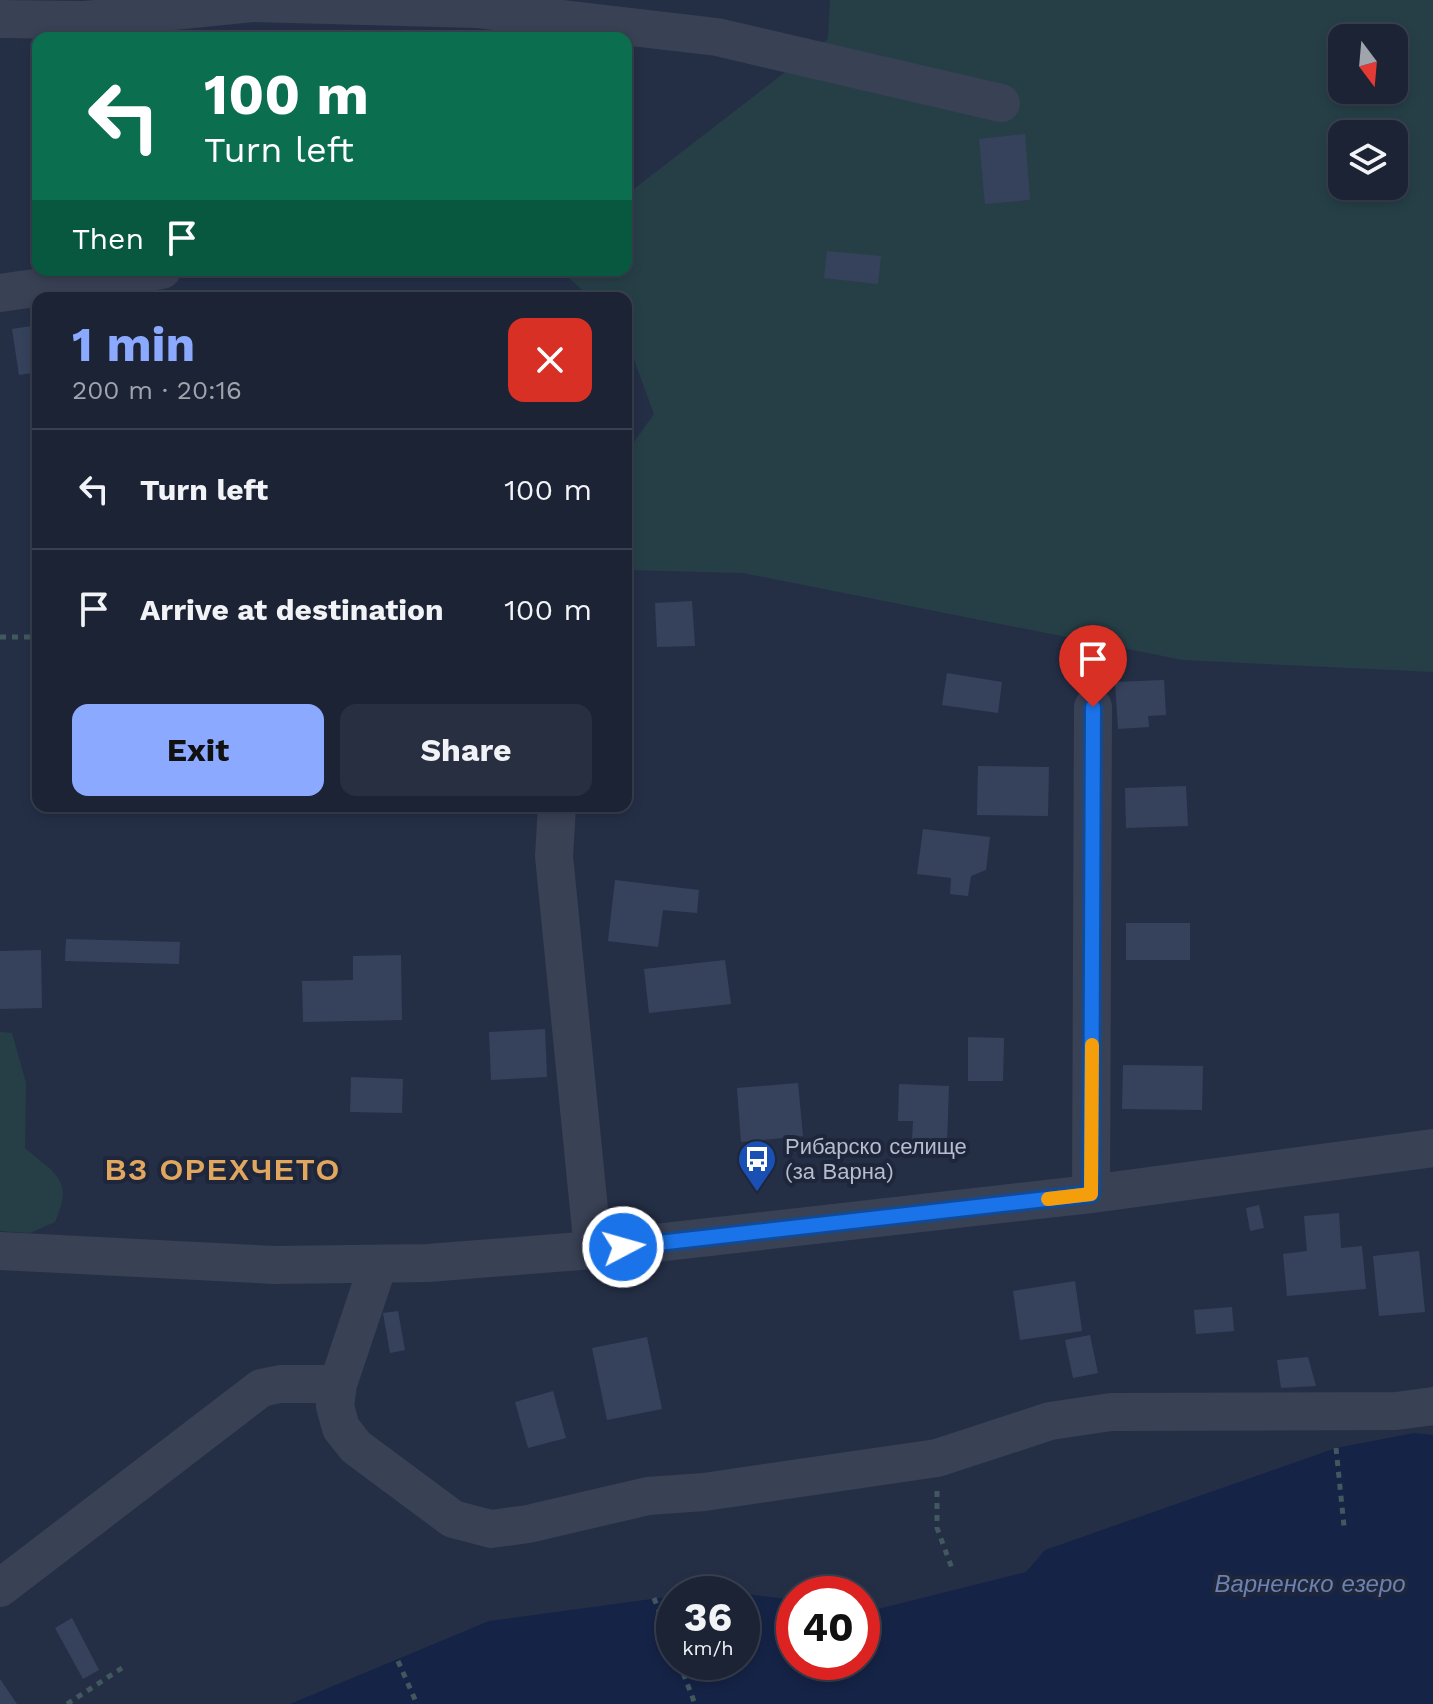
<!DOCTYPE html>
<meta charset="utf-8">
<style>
:root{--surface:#1b2334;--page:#282f40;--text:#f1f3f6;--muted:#a0a4ac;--line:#39404f;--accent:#8baaff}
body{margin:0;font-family:"Work Sans",sans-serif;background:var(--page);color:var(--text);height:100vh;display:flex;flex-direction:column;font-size:30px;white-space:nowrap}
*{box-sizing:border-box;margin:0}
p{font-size:26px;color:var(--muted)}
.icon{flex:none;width:44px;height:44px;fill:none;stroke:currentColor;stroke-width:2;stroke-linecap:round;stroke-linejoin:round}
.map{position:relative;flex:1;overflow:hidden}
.details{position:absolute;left:32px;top:292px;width:600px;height:520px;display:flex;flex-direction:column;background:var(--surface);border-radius:16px;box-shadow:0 4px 12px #0003,0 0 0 2px var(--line)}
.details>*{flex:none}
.banner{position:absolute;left:32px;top:32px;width:600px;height:244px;border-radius:16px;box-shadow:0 4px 12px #0003,0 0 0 2px var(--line);background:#0b6e4f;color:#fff;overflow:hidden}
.needle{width:52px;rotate:164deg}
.buttons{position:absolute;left:1328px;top:24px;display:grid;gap:16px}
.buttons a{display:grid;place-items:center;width:80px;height:80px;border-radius:16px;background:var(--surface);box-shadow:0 4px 12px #0003,0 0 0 2px var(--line);font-size:40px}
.speed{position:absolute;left:656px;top:1576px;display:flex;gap:16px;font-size:40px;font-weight:700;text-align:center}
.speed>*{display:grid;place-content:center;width:104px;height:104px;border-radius:50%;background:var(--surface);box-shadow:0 4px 12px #0003,0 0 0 2px var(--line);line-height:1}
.speed small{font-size:20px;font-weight:400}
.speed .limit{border:12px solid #d22;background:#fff;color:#111}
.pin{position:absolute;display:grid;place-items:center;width:68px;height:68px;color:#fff;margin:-82px -34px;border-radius:50% 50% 50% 0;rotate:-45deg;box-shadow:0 0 8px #0007}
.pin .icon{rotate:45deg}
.me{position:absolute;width:88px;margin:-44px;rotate:84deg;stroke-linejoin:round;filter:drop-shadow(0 0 6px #0008)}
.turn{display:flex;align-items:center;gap:28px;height:168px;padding:0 40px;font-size:36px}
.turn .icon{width:104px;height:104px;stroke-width:2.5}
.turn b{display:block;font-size:56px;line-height:68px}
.then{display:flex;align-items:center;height:76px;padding:0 40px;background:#0003;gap:16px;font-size:30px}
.round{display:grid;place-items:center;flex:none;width:84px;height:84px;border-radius:16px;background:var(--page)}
.head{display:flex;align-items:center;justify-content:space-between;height:136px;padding:0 40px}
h1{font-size:48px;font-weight:700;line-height:60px;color:var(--accent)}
.primary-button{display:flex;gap:16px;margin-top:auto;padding:16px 40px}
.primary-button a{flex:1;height:92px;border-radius:16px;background:var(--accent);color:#111;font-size:32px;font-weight:700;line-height:92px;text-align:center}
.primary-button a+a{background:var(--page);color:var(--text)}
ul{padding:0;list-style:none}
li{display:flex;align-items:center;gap:24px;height:120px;padding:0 40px;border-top:2px solid var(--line)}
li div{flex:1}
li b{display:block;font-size:30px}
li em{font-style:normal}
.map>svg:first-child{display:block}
.green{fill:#263f47;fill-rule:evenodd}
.water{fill:#152346}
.building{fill:#36425c}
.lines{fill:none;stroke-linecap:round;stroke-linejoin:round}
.path{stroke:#40585e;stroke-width:5;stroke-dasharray:6 6;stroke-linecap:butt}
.minor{stroke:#394155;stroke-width:38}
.route-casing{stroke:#114b97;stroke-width:20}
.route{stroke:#1a73e8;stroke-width:14}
.slow{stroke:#f59e0b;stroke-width:14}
.labels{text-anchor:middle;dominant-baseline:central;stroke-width:8;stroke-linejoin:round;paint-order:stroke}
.poi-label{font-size:22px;fill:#b7bdce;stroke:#1e263b;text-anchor:start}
.water-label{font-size:24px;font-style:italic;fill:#6d81b1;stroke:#1e263b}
.district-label{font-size:30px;font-weight:bold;letter-spacing:2px;fill:#e1a75f;stroke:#1e263b}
</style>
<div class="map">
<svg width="1433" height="1704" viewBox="0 0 1433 1704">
<rect width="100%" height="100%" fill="#242f46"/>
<path class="green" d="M830,0H1433V672L1183,660L743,573L626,570V453L654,414L626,338V298H591L560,270H626V195L828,39ZM1342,38H1394V90H1342ZM1342,134H1394V186H1342Z
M0,1032L12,1033L26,1083L25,1148C56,1175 74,1179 55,1222L30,1233L0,1231Z"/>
<path class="water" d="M1414,1433L1433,1435V1704H290L489,1621L674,1596V1662H742V1594H687L715,1590L794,1600V1662H862V1608L874,1610L1026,1572L1045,1550L1336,1448Z"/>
<path class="building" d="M1025,134L1030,200L985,204L979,139Z
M827,251L881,256L878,284L824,278Z
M38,325V372L19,375L12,329Z
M692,601L695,646L657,647L655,603Z
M947,673L1002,682L998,713L942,705Z
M1164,680L1166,715L1148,716L1149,727L1118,729L1115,682Z
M978,766L1049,767L1048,816L977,815Z
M1186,786L1188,826L1126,828L1125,788Z
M923,829L990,837L986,870L971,876L968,896L950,894L951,878L917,874Z
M615,880L699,890L697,913L663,910L658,947L608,941Z
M1126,923H1190V960H1126Z
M66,939L180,942L179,964L65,961Z
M41,950L42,1008L0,1009V951Z
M401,955L402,1020L303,1022L302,981L353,980V956Z
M725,960L731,1004L649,1013L644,969Z
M545,1029L547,1077L491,1080L489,1032Z
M968,1037L1004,1038L1003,1081H968Z
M1123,1065L1203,1066L1202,1110L1122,1109Z
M351,1077L403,1079L402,1113L350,1112Z
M798,1083L803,1136L741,1142L737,1088Z
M899,1084L949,1086L947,1141L912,1140L913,1121H898Z
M1259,1205L1264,1228L1250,1231L1246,1208Z
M1339,1213L1341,1248L1362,1246L1366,1289L1287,1296L1283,1254L1307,1251L1304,1216Z
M1419,1251L1425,1312L1379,1316L1373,1256Z
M1075,1281L1082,1331L1020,1340L1013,1291Z
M1232,1307L1234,1331L1196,1334L1194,1310Z
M398,1311L405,1350L390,1353L383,1313Z
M1090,1335L1098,1373L1073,1378L1065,1340Z
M647,1337L662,1409L607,1420L592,1348Z
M1308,1357L1316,1386L1281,1388L1277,1360Z
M553,1391L566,1438L528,1448L515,1402Z
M72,1618L99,1670L83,1679L55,1628Z
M0,1679L17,1704H0Z"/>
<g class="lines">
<path class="path" d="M0,637H38
M1336,1448L1344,1526
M937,1491V1528L953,1571
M654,1598L674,1650
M398,1661L417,1704
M679,1662L695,1704
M67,1704L122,1668"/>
<path class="minor" d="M0,19L85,20L252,3L476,9L717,37L1001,103
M0,293L162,270
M557,806L554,856L593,1250
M1091,1194L1093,707
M0,1251L275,1265L428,1263L593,1250L1091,1194L1433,1148
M378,1265L338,1384L335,1406L341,1428L356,1447L453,1519L491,1529L528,1524L648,1496L704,1492L937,1458L1050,1421L1111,1412L1396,1411L1433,1406
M0,1588L261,1388L280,1384H338"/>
</g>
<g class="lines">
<defs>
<path id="route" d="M623,1247L1091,1194L1093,707"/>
</defs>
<use href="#route" class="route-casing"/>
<use href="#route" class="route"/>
<path class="slow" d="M1048,1199L1091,1194L1092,1045"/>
</g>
<defs>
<symbol id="bus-pin" viewBox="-11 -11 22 30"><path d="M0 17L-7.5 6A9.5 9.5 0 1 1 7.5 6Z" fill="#1a4fb4" stroke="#1e263b"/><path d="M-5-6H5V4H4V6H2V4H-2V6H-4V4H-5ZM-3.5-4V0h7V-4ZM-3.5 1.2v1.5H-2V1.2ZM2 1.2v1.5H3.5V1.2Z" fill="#fff"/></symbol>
</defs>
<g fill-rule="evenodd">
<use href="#bus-pin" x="735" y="1137" width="44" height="60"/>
</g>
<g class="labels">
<g class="poi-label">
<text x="785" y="1146">Рибарско селище<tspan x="785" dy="25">(за Варна)</tspan></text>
</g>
<g class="water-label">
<text x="1310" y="1584">Варненско езеро</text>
</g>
<g class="district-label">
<text x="223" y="1169">ВЗ ОРЕХЧЕТО</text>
</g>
</g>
</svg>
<div class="buttons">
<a><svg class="needle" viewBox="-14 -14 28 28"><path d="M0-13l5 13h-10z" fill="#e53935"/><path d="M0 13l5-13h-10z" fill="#a0a4ac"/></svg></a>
<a><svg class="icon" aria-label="layers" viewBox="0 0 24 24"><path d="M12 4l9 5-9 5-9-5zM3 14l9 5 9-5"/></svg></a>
</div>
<div class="speed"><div>36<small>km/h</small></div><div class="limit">40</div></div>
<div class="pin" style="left:1093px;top:707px;background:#d93025"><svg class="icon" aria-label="arrive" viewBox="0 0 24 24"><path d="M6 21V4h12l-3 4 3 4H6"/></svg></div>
<svg class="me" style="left:623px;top:1247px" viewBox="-20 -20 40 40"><circle r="17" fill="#1a73e8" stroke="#fff" stroke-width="3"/><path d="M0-11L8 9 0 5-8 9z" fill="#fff"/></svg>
<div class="banner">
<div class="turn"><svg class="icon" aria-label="left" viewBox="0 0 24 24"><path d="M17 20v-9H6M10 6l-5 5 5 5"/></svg><div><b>100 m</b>Turn left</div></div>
<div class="then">Then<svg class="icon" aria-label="arrive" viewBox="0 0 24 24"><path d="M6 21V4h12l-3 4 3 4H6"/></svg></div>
</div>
<section class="details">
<div class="head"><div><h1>1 min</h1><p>200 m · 20:16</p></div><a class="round" style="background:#d93025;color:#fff"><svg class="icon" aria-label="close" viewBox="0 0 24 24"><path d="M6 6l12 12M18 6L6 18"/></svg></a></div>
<ul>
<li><svg class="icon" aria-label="left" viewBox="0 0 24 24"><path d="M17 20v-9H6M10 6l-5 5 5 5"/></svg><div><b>Turn left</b></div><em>100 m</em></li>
<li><svg class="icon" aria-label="arrive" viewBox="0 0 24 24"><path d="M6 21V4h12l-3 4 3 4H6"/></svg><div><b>Arrive at destination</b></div><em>100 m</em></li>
</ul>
<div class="primary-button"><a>Exit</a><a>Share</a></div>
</section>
</div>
